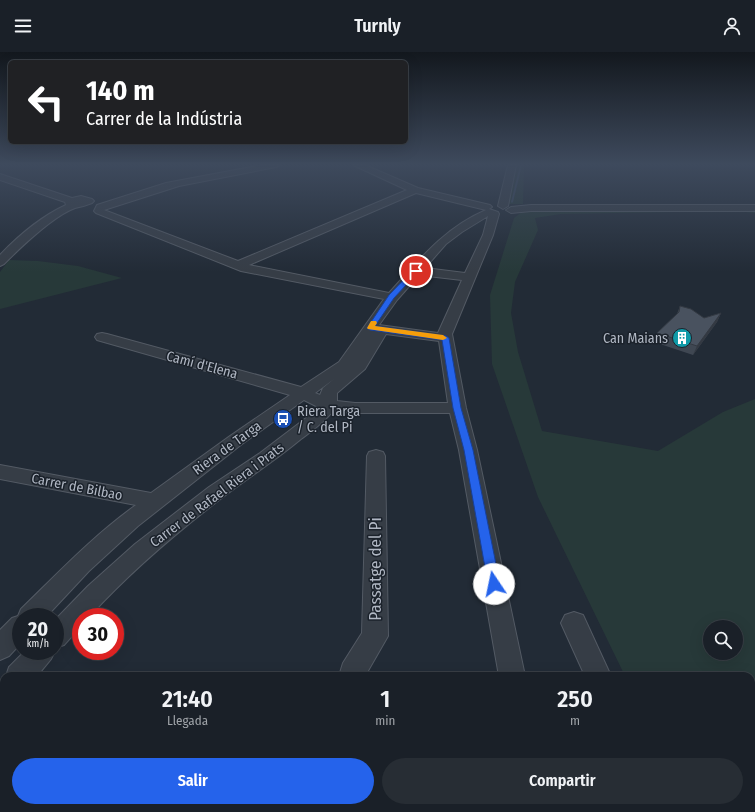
<!DOCTYPE html>
<html lang="es">
<meta charset="utf-8">
<style>
:root{--surface:#1a2028;--page:#272d34;--text:#f1f3f6;--muted:#9fa3a8;--line:#383e45;--accent:#2563eb}
body{margin:0;font-family:"Fira Sans Condensed",sans-serif;background:var(--page);color:var(--text);height:100vh;display:flex;flex-direction:column;font-size:15px;white-space:nowrap}
*{box-sizing:border-box;margin:0}
p{font-size:13px;color:var(--muted)}
.icon{flex:none;width:22px;height:22px;fill:none;stroke:currentColor;stroke-width:2;stroke-linecap:round;stroke-linejoin:round}
.map{position:relative;flex:1;overflow:hidden}
.side{position:absolute;left:0px;top:620px;width:755px;height:140px;display:flex;flex-direction:column;background:var(--surface);border-radius:12px 12px 0 0;box-shadow:0 4px 16px #0002,0 0 0 1px var(--line)}
.side>*{flex:none}
.top-card{position:absolute;left:8px;top:8px;width:400px;height:84px;border-radius:6px;box-shadow:0 4px 16px #0002,0 0 0 1px var(--line);background:#202124;color:#fff;overflow:hidden}
.controls{position:absolute;left:703px;top:568px;display:grid;gap:8px}
.controls a{display:grid;place-items:center;width:40px;height:40px;border-radius:50%;background:var(--surface);box-shadow:0 4px 16px #0002,0 0 0 1px var(--line);font-size:20px}
.speed{position:absolute;left:12px;top:556px;display:flex;gap:8px;font-size:20px;font-weight:700;text-align:center}
.speed>*{display:grid;place-content:center;width:52px;height:52px;border-radius:50%;background:var(--surface);box-shadow:0 4px 16px #0002,0 0 0 1px var(--line);line-height:1}
.speed small{font-size:10px;font-weight:400}
.speed .limit{border:6px solid #d22;background:#fff;color:#111}
.pin{position:absolute;display:grid;place-items:center;width:34px;height:34px;color:#fff;margin:-17px;border:2px solid #fff;border-radius:50%;box-shadow:0 1px 4px #0007}
.me{position:absolute;width:44px;margin:-22px;rotate:349deg;stroke-linejoin:round;filter:drop-shadow(0 0 3px #0008)}
.turn{display:flex;align-items:center;gap:14px;height:84px;padding:0 12px;font-size:18px}
.turn .icon{width:52px;height:52px;stroke-width:2.5}
.turn b{display:block;font-size:28px;line-height:34px}
.eta{display:flex;justify-content:space-evenly;align-items:center;height:68px;text-align:center}
.eta b{font-size:24px;font-weight:600;line-height:28px}
.cta{display:flex;gap:8px;margin-top:auto;padding:8px 12px}
.cta a{flex:1;height:46px;border-radius:24px;background:var(--accent);color:#fff;font-size:16px;font-weight:600;line-height:46px;text-align:center}
.cta a+a{background:var(--page);color:var(--text)}
header{display:flex;justify-content:space-between;align-items:center;height:52px;padding:0 12px;background:var(--surface);font-size:18px;font-weight:600}
.map>svg:first-child{display:block}
.green{fill:#273939;fill-rule:evenodd}
.lines{fill:none;stroke-linecap:round;stroke-linejoin:round}
.stream{fill:#39485e;fill-rule:evenodd}
.minor-casing{stroke:#535a64;stroke-width:2}
.minor{fill:#363d46;fill-rule:evenodd}
.wall{fill:#3f4752}
.shaded-wall{fill:#333942}
.building{fill:#49525f;stroke:#333942}
.route{fill:#2563eb;stroke:#184099}
.slow{fill:#f59e0b}
.labels{text-anchor:middle;dominant-baseline:central;stroke-width:3;stroke-linejoin:round;paint-order:stroke}
.poi-label{font-size:14px;fill:#b0b7c3;stroke:#1b222b;text-anchor:end}
.street-label{font-size:14px;fill:#b0b7c3;stroke:#1b222b}
.near-street-label{font-size:17px;fill:#b0b7c3;stroke:#1b222b}
</style>
<header><svg class="icon" aria-label="menu" viewBox="0 0 24 24"><path d="M4 6h16M4 12h16M4 18h16"/></svg>Turnly<svg class="icon" aria-label="person" viewBox="0 0 24 24"><circle cx="12" cy="8" r="4"/><path d="M4 21q1-7 8-7t8 7"/></svg></header>
<div class="map">
<svg width="755" height="760" viewBox="0 0 755 760">
<rect width="100%" height="100%" fill="#222b36"/>
<path class="green" d="M516,113H524L523,152H507Z
M732,158L755,159V161L735,159L561,162L535,166L538,178L515,230L511,261L518,300L542,379L658,399L723,360L755,347V730L751,729V624H625L538,445L492,312L490,243L514,166L523,159ZM710,575H736V601H710Z
M9,208L38,209L78,214L122,226L0,257V220Z"/>
<g class="lines">
<path class="stream" d="M520,113H522L513,150L512,151L511,150Z"/>
<defs>
<path id="minor" d="M262,113H280L276,115L179,134L104,158L238,209L407,138L353,113H365L418,136L490,153L492,155L489,157L498,160L499,162L493,183L452,282L466,356L477,398L525,624H499L459,398L450,361H355L333,359C324,370 313,378 301,387C276,408 249,425 223,445C176,481 129,521 89,565H81V574L64,593L55,596V568L88,534L135,492L209,435L260,401L314,360L318,355L304,348L242,392L138,474L89,519L46,565H21V591L9,604L0,608V578L12,566L18,564L21,557C58,521 94,483 136,453L0,427V413L151,441L230,384L290,343L97,288L95,285L97,282L102,281L107,282L301,335L339,310L384,247L241,219L96,161L94,159L97,153L166,131ZM416,141L486,158C444,176 419,208 389,241L249,213ZM488,164L483,183L465,221L425,216L446,192L462,180ZM419,223L462,228L438,281L379,273L397,248ZM386,282L439,289L448,351H355L337,349V341L365,317ZM334,327L323,336L320,343L315,341Z
M508,113H516L508,154L503,157L498,154Z
M0,122L72,146L81,144L92,147L94,149L92,151C87,153 80,155 75,156C53,164 20,196 4,212L0,214V203C18,184 42,164 66,153L65,150L0,128Z
M531,153H755V159H531L511,161L506,158L511,155Z
M376,398L383,400L385,404L388,584L365,624H339L343,611L362,581L367,404L369,400Z
M574,560L583,563L611,624H585L561,571L565,563Z
M25,599H55L51,607L37,624H6L9,615Z
M4,629V658L0,659V630Z
M751,723H755V755H751Z
M340,756H372V760H340Z
M524,756H556V760H524Z
M650,756H683L685,760H652Z"/>
</defs>
<use href="#minor" class="minor-casing"/>
<use href="#minor" class="minor"/>
</g>
<path class="wall" d="M680,254L704,266L721,261L717,270L693,303L654,290L657,281L677,262Z"/>
<path class="shaded-wall" d="M721,261L717,270L693,303L697,294Z"/>
<path class="building" d="M680,254L691,257L704,266L721,261L697,294L657,281L679,260Z"/>
<linearGradient id="sky" x2="0" y2="1"><stop stop-color="#13181e"/><stop offset="0.51" stop-color="#3e4a5d"/><stop offset="1" stop-color="#3e4a5d" stop-opacity="0"/></linearGradient>
<rect width="755" height="220" fill="url(#sky)"/>
<path class="route" d="M414,217L419,219L394,246L375,274L446,284L449,286L461,356L473,398L500,532L498,536L494,537L489,536L488,532L464,398L453,356L442,288L370,278L367,276L389,243Z"/>
<path class="slow" d="M371,269H376L377,271L375,274L443,283L447,286L443,288L368,277L367,276Z"/>
<defs>
<symbol id="building-disc" viewBox="-11 -11 22 22"><circle r="9.5" fill="#0f9aa8" stroke="#1b222b"/><path d="M-4-6H4V6H1V3H-1V6H-4ZM-2.5-4.3h1.7v1.8h-1.7ZM.8-4.3h1.7v1.8H.8ZM-2.5-1h1.7V.8h-1.7ZM.8-1h1.7V.8H.8Z" fill="#fff"/></symbol>
<symbol id="bus-disc" viewBox="-11 -11 22 22"><circle r="9.5" fill="#1a4fb4" stroke="#1b222b"/><path d="M-5-6H5V4H4V6H2V4H-2V6H-4V4H-5ZM-3.5-4V0h7V-4ZM-3.5 1.2v1.5H-2V1.2ZM2 1.2v1.5H3.5V1.2Z" fill="#fff"/></symbol>
</defs>
<g fill-rule="evenodd">
<use href="#building-disc" x="671" y="275" width="22" height="22"/>
<use href="#bus-disc" x="272" y="356" width="22" height="22"/>
</g>
<g class="labels">
<g class="poi-label">
<text x="668" y="286">Can Maians</text>
<text x="297" y="359" text-anchor="start">Riera Targa<tspan x="297" dy="16">/ C. del Pi</tspan></text>
</g>
<g class="street-label">
<text transform="translate(202 313) rotate(15)">Camí d'Elena</text>
<text transform="translate(227 396) rotate(-36)">Riera de Targa</text>
<text transform="translate(77 435) rotate(11)">Carrer de Bilbao</text>
<text transform="translate(217 443) rotate(-37)">Carrer de Rafael Riera i Prats</text>
</g>
<g class="near-street-label">
<text transform="translate(375 517) rotate(-90)">Passatge del Pi</text>
</g>
</g>
</svg>
<div class="controls">
<a><svg class="icon" aria-label="search" viewBox="0 0 24 24"><circle cx="10" cy="10" r="6"/><path d="M15 15l6 6"/></svg></a>
</div>
<div class="speed"><div>20<small>km/h</small></div><div class="limit">30</div></div>
<div class="pin" style="left:416px;top:219px;background:#d93025"><svg class="icon" aria-label="arrive" viewBox="0 0 24 24"><path d="M6 21V4h12l-3 4 3 4H6"/></svg></div>
<svg class="me" style="left:494px;top:532px" viewBox="-20 -20 40 40"><circle r="19" fill="#fff"/><path d="M0-13L10 11 0 6-10 11z" fill="#2563eb"/></svg>
<div class="top-card">
<div class="turn"><svg class="icon" aria-label="left" viewBox="0 0 24 24"><path d="M17 20v-9H6M10 6l-5 5 5 5"/></svg><div><b>140 m</b>Carrer de la Indústria</div></div>
</div>
<section class="side">
<div class="eta">
<div><b>21:40</b><p>Llegada</p></div>
<div><b>1</b><p>min</p></div>
<div><b>250</b><p>m</p></div>
</div>
<div class="cta"><a>Salir</a><a>Compartir</a></div>
</section>
</div>
